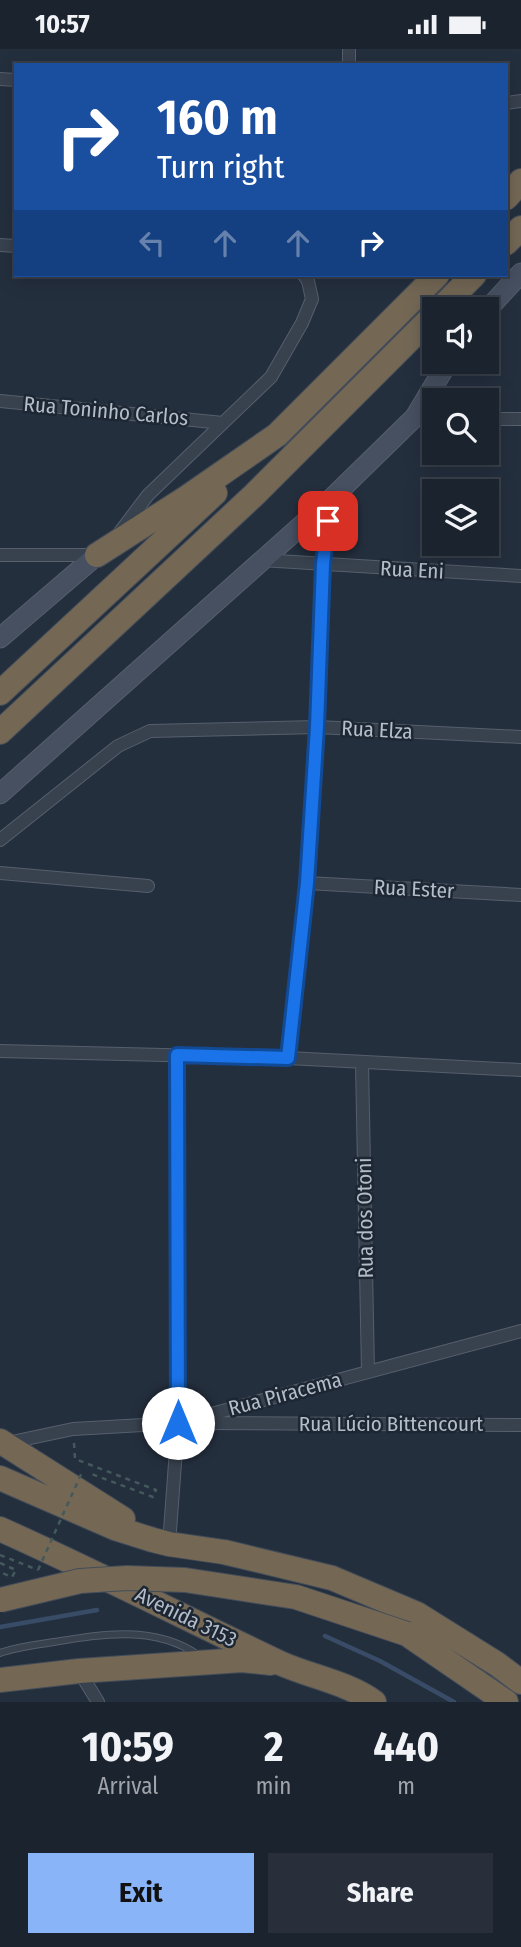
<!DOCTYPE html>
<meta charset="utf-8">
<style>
:root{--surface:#1b232e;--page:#282f3a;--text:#f1f3f6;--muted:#a0a4aa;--line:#39404a;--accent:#8ab4f8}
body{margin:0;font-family:"Fira Sans Condensed",sans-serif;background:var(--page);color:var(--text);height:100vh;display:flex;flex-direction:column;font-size:26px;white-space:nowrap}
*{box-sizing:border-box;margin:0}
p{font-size:23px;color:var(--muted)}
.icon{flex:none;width:38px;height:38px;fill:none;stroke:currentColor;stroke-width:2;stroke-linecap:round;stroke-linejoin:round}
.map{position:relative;height:1653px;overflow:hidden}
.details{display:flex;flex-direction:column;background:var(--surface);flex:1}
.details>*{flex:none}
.top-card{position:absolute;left:14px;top:14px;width:494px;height:214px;border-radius:0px;box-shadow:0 4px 18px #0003,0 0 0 2px var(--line);background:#1a4fa0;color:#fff;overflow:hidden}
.fabs{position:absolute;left:422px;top:248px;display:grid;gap:14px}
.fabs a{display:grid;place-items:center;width:77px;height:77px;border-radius:0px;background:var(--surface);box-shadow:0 4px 18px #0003,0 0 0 2px var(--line);font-size:35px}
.pin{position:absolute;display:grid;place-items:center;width:60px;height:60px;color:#fff;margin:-30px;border-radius:14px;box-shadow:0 4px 10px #0006}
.me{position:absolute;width:77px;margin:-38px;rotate:0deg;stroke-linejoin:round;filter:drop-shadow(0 0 5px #0008)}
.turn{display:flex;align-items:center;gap:24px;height:147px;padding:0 28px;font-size:32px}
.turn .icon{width:91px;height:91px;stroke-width:2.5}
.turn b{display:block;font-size:49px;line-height:60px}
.lanes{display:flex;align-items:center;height:66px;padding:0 28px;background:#0003;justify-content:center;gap:35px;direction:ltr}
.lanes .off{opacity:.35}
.eta{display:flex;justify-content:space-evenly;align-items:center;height:119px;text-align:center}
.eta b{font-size:42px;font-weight:700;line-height:49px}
.button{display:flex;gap:14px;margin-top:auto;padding:14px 28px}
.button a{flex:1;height:80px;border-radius:0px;background:var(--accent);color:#111;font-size:28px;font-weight:700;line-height:80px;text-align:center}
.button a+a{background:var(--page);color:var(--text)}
.status{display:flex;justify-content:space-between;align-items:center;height:49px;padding:0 35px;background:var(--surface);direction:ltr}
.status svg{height:19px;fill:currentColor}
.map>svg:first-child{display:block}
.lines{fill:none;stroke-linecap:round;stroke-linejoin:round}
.stream{stroke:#394c67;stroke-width:4.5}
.lane-casing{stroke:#565f6c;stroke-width:8}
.street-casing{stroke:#565f6c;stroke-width:14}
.secondary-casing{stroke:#565f6c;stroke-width:21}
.highway-casing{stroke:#434c59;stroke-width:26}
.path{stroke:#44595c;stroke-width:2.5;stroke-dasharray:5 5;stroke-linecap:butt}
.lane{stroke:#38414e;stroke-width:6}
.street{stroke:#38414e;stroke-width:12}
.secondary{stroke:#465061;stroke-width:19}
.highway{stroke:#746855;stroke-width:24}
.highway-bridge-casing{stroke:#434c59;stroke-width:26;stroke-linecap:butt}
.path-bridge{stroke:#44595c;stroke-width:2.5;stroke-dasharray:5 5;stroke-linecap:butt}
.highway-bridge{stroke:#746855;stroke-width:24}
.route-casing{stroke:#114b97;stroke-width:18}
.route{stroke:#1a73e8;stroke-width:12}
.labels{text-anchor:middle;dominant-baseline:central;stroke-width:5;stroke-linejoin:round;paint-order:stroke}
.street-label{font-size:21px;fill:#b4bcc9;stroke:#1d2633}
</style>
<div class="status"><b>10:57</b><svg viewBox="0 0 49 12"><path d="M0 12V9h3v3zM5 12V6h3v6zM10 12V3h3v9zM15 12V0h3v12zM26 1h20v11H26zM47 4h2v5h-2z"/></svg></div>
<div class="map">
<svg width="521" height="1653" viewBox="0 0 521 1653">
<rect width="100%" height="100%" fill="#242f3e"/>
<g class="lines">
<path class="stream" d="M0,1578L97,1561
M325,1587L380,1612L454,1653"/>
<defs>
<path id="lane" d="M0,1604C17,1598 36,1596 54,1593C102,1585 155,1576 198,1606"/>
<path id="street" d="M349,16V0
M0,30L16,31
M506,54L521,52
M0,196L16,197
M0,352L223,374L271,328L302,274L312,250L308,232L304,226
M415,368L434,369
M486,370H521
M120,483L148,446L223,374
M0,506H97
M261,511L521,527
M0,791L118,697L150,682L317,678L521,688
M0,824L148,837
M307,834L521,846
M0,1002L288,1009L521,1021
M288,1009C300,899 311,790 317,680C321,603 322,527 330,451
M362,1014L368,1323
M196,1374L521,1376
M7,1394L73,1380L178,1374L521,1282
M169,1495L178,1374L177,1006
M79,1622L98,1653"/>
<path id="secondary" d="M486,262L521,224
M0,589L97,506
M0,745L330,451L415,368L448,313"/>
<path id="highway" d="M506,149L521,132
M506,194L521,179
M439,261L474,226
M97,506L186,449L277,386L437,226
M0,644L215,444
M0,683L254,446L434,266
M0,1392L123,1470
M0,1429L115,1479L153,1491L169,1495L224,1503L332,1529L417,1565L497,1615L521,1633
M0,1480C94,1522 187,1570 280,1614C311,1628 346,1633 374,1653
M407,1585L506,1653
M0,1631L79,1622L242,1611L271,1614"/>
</defs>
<use href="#lane" class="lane-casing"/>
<use href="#street" class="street-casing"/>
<use href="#secondary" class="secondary-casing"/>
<use href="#highway" class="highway-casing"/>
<path class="path" d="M74,1394L75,1410L156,1441L153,1448L89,1424
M0,1506L38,1521
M0,1514L16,1521L12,1528L0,1523"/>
<use href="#lane" class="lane"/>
<use href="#street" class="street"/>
<use href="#secondary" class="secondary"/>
<use href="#highway" class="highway"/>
<defs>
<path id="highway-bridge" d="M0,1551L80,1532L127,1529L185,1531L296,1548L407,1585"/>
</defs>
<use href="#highway-bridge" class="highway-bridge-casing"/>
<path class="path-bridge" d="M38,1521L83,1421"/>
<use href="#highway-bridge" class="highway-bridge"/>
</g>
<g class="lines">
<defs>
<path id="route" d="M178,1374L177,1006L288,1009L307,834L317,678L323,515L328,472"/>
</defs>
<use href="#route" class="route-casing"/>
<use href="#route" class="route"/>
</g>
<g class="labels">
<g class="street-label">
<text transform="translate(106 362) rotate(5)">Rua Toninho Carlos</text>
<text transform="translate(412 521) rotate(3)">Rua Eni</text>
<text transform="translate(377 681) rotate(3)">Rua Elza</text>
<text transform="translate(414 840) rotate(3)">Rua Ester</text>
<text transform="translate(365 1169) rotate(-91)">Rua dos Otoni</text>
<text transform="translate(285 1345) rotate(-15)">Rua Piracema</text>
<text x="391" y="1375">Rua Lúcio Bittencourt</text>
<text transform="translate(186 1568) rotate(26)">Avenida 3153</text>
</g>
</g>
</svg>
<div class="fabs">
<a><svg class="icon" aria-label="sound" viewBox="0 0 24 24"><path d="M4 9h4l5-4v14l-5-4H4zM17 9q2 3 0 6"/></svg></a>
<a><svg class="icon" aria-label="search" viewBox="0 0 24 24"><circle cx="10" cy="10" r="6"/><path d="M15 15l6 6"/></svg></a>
<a><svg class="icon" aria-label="layers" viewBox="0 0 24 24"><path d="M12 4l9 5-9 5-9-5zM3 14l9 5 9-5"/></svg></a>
</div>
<div class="pin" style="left:328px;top:472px;background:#d93025"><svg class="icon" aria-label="arrive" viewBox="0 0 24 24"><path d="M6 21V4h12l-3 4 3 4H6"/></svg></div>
<svg class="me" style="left:178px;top:1374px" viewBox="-20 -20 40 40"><circle r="19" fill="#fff"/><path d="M0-13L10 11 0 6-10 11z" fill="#1a73e8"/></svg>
<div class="top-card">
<div class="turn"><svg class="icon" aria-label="right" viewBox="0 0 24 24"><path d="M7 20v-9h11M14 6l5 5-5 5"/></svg><div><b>160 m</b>Turn right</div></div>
<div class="lanes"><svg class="icon off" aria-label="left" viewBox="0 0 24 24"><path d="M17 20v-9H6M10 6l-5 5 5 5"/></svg><svg class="icon off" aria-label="ahead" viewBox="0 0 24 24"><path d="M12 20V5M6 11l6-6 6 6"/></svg><svg class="icon off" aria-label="ahead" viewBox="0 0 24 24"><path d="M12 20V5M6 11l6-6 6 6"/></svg><svg class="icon" aria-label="right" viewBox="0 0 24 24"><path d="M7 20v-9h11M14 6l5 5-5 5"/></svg></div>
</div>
</div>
<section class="details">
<div class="eta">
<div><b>10:59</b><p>Arrival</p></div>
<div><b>2</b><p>min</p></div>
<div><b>440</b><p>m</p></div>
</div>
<div class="button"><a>Exit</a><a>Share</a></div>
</section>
